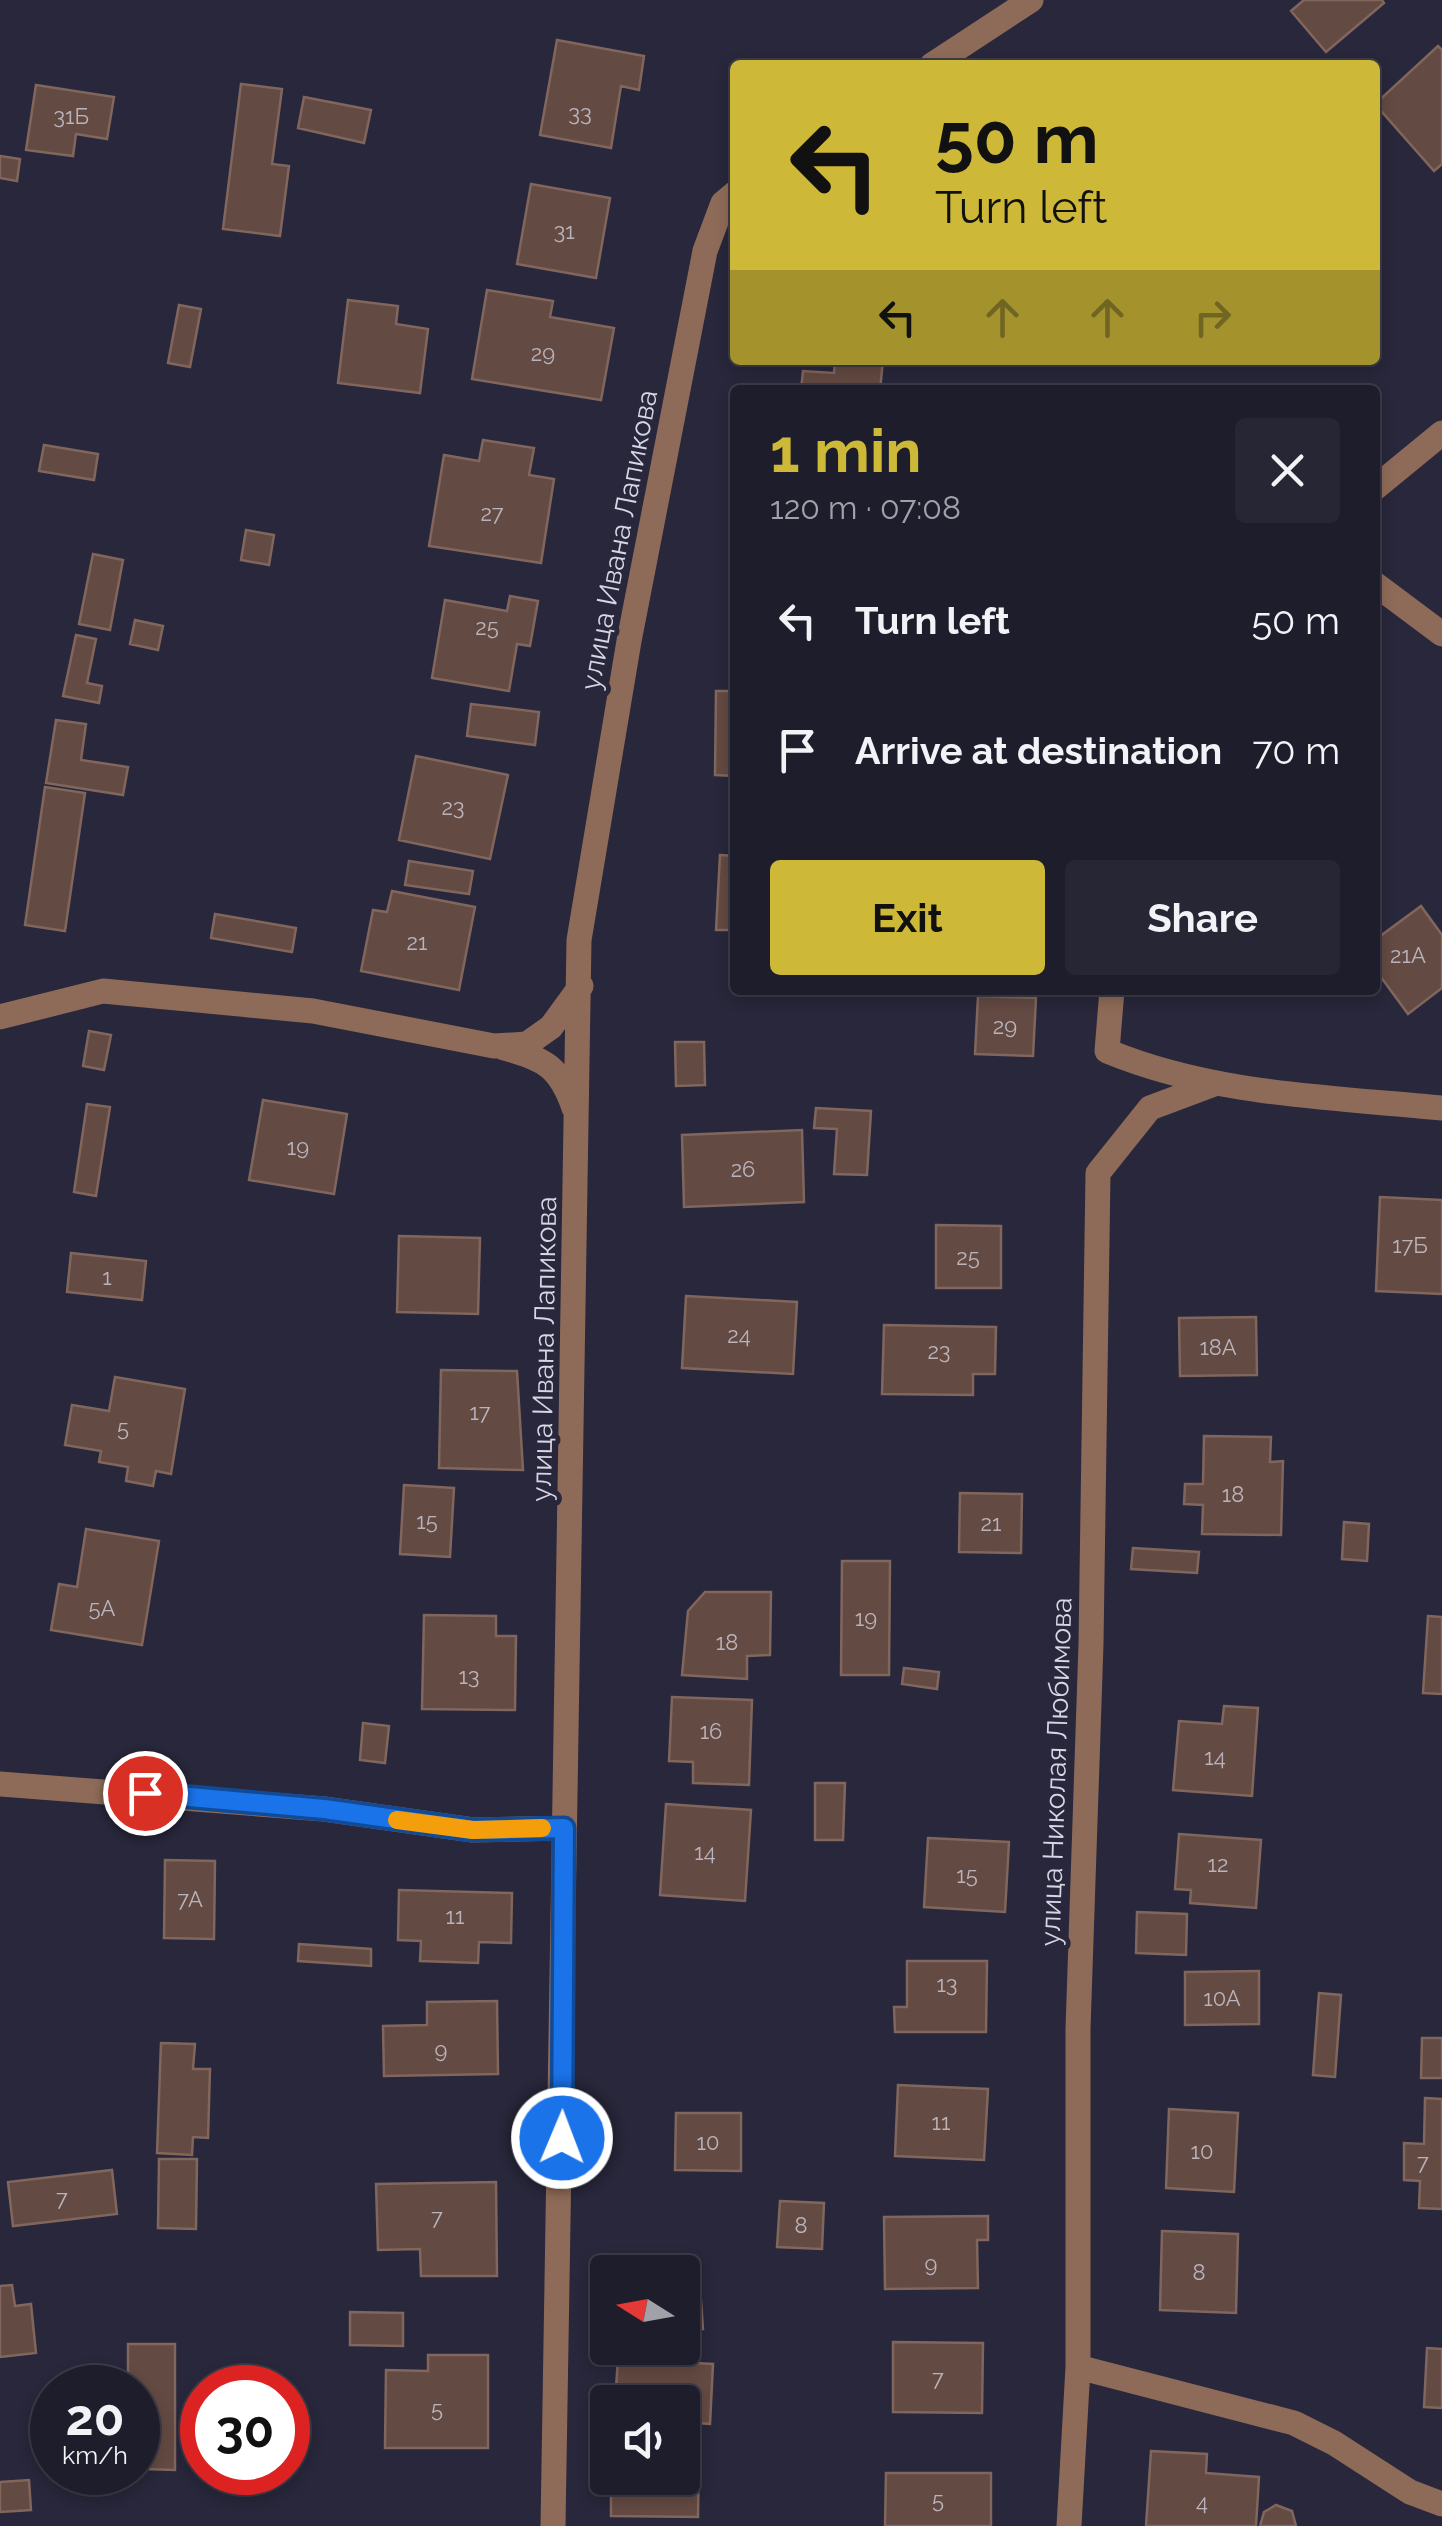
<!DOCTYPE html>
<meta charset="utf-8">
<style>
:root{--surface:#1e1d2c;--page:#262634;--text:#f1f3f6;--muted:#a1a2a9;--line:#3c3b48;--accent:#ceb837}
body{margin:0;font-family:Raleway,sans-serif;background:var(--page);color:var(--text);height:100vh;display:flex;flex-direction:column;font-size:38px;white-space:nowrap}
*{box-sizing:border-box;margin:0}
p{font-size:32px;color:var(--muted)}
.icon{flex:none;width:55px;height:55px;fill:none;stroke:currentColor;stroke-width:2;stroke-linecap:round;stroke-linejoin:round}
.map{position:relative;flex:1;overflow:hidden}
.side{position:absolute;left:730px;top:385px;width:650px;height:610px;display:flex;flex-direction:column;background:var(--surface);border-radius:10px;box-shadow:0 5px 15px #0003,0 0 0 2px var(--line)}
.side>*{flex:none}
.guide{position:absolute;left:730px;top:60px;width:650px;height:305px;border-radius:10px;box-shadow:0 5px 15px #0003,0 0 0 2px var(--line);background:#ceb837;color:#111;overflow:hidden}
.needle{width:65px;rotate:281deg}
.controls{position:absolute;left:590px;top:2255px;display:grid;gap:20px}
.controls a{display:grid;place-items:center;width:110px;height:110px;border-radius:10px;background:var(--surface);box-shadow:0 5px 15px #0003,0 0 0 2px var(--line);font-size:50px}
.speed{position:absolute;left:30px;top:2365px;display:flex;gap:20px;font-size:50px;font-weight:700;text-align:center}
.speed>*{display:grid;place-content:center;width:130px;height:130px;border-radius:50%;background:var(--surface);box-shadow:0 5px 15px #0003,0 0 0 2px var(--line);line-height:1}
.speed small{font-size:25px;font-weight:400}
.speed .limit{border:15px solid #d22;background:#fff;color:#111}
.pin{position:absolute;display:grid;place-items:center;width:85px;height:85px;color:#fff;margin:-42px;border:5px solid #fff;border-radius:50%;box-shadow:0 2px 10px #0007}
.me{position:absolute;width:110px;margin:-55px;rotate:1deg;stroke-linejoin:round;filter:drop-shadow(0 0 8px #0008)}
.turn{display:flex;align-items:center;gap:35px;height:210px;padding:0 40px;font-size:45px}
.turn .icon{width:130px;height:130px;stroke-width:2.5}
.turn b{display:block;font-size:70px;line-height:85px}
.lanes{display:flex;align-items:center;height:95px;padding:0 40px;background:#0003;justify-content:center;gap:50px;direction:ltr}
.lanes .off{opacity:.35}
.round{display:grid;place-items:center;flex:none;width:105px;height:105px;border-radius:10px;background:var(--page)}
.overview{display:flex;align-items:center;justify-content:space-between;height:170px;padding:0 40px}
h1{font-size:60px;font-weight:700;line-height:75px;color:var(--accent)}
.cta{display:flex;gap:20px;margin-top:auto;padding:20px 40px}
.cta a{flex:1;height:115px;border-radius:10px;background:var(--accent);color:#111;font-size:40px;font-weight:700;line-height:115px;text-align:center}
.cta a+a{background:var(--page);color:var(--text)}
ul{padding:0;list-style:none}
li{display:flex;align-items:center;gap:30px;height:130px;padding:0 40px}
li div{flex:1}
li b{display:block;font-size:38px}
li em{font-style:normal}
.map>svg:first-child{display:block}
.building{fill:#634a42;stroke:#80665d;stroke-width:2.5}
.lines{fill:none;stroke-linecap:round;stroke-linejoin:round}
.minor{stroke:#8e6b58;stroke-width:25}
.route-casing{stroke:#114b97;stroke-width:25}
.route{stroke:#1a73e8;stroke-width:18}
.slow{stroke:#f59e0b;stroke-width:18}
.labels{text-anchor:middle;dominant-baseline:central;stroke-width:10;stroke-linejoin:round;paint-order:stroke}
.number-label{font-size:22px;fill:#bab3bc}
.street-label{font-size:28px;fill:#d7d6e4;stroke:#28273b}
</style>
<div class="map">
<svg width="1442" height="2526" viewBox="0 0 1442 2526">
<rect width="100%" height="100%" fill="#28273b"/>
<path class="building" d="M1304,0H1382L1384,3L1326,52L1291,11Z
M557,40L644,56L639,90L621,86L611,148L540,135Z
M1438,46L1442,50V164L1434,171L1375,104Z
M241,84L282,89L272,164L289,166L280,236L223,229Z
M36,85L114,97L107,139L76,134L73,156L26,150Z
M304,97L371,110L364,143L298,128Z
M0,156L20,159L17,181L0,178Z
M531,184L610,198L596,278L517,264Z
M487,290L553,301L550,317L614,328L601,400L472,379Z
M348,300L398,306L396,324L428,329L420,393L338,383Z
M179,305L201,309L190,367L168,363Z
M835,360H883L880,390H801L803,371L834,373Z
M483,440L534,448L529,475L554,479L541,563L429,546L444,455L479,461Z
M44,445L98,454L94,480L39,471Z
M246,530L274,535L269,565L241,560Z
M93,554L123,560L110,630L79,624Z
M510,596L538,601L530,646L517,644L509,691L432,678L445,600L507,611Z
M135,620L163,626L158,650L130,644Z
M76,635L96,639L87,683L102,686L99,703L63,696Z
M716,691H735V776L715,775Z
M471,704L539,712L535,745L467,736Z
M56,720L86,724L81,760L128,767L123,795L46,783Z
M416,756L508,775L490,859L399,840Z
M45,787L85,793L65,931L25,925Z
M720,855L735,856V930H716Z
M409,861L473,871L469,894L405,885Z
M392,891L475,907L459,990L361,971L373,910L387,912Z
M1421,906L1442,935V988L1408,1014L1375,969V940Z
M215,914L296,928L292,952L211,938Z
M978,996L1036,998L1033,1056L975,1054Z
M89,1031L111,1035L104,1070L83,1066Z
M675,1042H704L705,1085L676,1086Z
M263,1100L347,1114L334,1194L249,1180Z
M87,1104L110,1107L96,1196L74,1192Z
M816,1108L871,1111L867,1175L834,1174L837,1129L814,1128Z
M802,1130L804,1202L684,1207L682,1135Z
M1380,1197L1442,1200V1294L1376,1291Z
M936,1225L1001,1226V1288H936Z
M399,1236L480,1238L478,1314L397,1312Z
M71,1253L146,1261L142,1300L67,1292Z
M686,1296L797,1302L793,1374L682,1368Z
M1256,1317L1257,1375L1180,1376L1179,1318Z
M884,1325L996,1327L995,1374H973V1395L882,1394Z
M441,1370L517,1371L523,1470L439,1468Z
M115,1377L185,1389L171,1474L156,1471L153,1486L126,1481L128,1467L99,1462L101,1451L65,1445L72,1405L109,1411Z
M1204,1436L1271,1437L1270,1462L1283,1461L1281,1535L1202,1534L1203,1505L1184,1504L1185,1484H1203Z
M404,1485L454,1488L450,1557L400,1554Z
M960,1493L1022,1494L1021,1553L959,1552Z
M1344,1522L1369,1524L1367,1561L1342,1559Z
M86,1529L159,1541L142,1645L51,1630L59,1584L77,1587Z
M1133,1548L1199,1552L1197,1573L1131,1569Z
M842,1561H890L889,1675H841Z
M705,1592H771L770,1655L747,1656V1679L682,1675L688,1611Z
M424,1615L496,1616V1636H516L515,1710L422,1709Z
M1428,1616L1442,1617V1694L1423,1693Z
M904,1668L939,1672L937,1689L902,1684Z
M672,1697L752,1700L749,1785L693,1783V1762L669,1761Z
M1224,1706L1258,1708L1252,1796L1173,1790L1179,1721L1222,1724Z
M363,1723L389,1726L385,1763L360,1760Z
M815,1783H845L843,1840H815Z
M666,1804L751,1810L745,1901L660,1895Z
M1179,1834L1261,1840L1256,1908L1190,1903L1191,1890L1175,1889Z
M928,1838L1009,1842L1005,1912L924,1907Z
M165,1860L215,1861L214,1939L164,1938Z
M399,1890L512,1893L511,1943L479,1942L478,1963L420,1961L421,1941L398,1940Z
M1137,1912L1187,1914L1186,1955L1136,1953Z
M299,1944L371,1949V1966L298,1961Z
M907,1961H987L986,2032H895L894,2007H907Z
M1259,1971V2024L1185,2025V1972Z
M1319,1993L1341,1995L1335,2077L1313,2075Z
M497,2001L498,2074L384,2076L383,2026L427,2025V2002Z
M1422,2038H1442V2078H1421Z
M161,2043L195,2044L193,2069H210L208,2138L193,2137L192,2155L157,2153Z
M898,2085L988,2089L984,2160L895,2156Z
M1425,2098L1442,2099V2209L1419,2208L1420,2181L1404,2180V2143L1424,2144Z
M1169,2109L1238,2113L1234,2192L1166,2188Z
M676,2113H741V2171L675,2170Z
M159,2159H197L196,2229L158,2228Z
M112,2170L117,2214L13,2226L8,2182Z
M496,2182L497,2276H421L420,2249L378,2250L376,2184Z
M780,2201L824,2203L822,2249L777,2247Z
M988,2216V2240H977L978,2288L885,2289L884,2217Z
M1162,2231L1238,2234L1236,2313L1160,2310Z
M12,2285L15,2306L31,2304L36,2353L0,2357V2286Z
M701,2301L703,2329L682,2330V2302Z
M350,2312L403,2313V2346L350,2345Z
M893,2342L983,2343L982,2413L893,2412Z
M128,2344H175V2470L145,2469V2389L128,2388Z
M1427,2348L1442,2349V2408L1424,2407Z
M428,2355H488V2448H385L386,2370L428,2371Z
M618,2359L713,2364L710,2424L682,2422V2402H615Z
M682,2449L699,2450L698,2517L611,2516V2478H682Z
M1151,2451L1207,2454L1206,2473L1259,2477L1256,2526H1146Z
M886,2473H991V2526H885Z
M29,2480L31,2510L0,2512V2482Z
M1276,2505L1292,2511L1296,2526H1260L1264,2512Z"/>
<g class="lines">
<path class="minor" d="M932,65L1031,0
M1375,488L1442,433
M1375,584L1442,634
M1112,990L1107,1051C1213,1095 1329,1097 1442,1108
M0,1017L103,991L313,1011L494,1046L527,1044L551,1027L581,986
M504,1048C545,1059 560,1067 574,1108
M0,1784L324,1809L473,1830L564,1828
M1078,2367L1294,2423L1334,2443L1410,2492L1442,2504
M553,2526L579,940L629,641L705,251L723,203L735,193
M1069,2526L1078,2367V2029L1091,1644L1098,1173L1150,1108L1214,1084"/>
</g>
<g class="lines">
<defs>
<path id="route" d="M145,1793L324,1809L473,1830L564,1828L562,2138"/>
</defs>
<use href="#route" class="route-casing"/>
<use href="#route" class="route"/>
<path class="slow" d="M397,1820L473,1830L542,1828"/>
</g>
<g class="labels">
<g class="number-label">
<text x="580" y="113">33</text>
<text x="71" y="116">31Б</text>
<text x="564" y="231">31</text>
<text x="543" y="353">29</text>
<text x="492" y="513">27</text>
<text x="487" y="627">25</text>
<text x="453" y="807">23</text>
<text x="417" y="942">21</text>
<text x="1408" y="955">21А</text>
<text x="1005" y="1026">29</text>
<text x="298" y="1147">19</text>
<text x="743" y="1169">26</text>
<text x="1410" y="1245">17Б</text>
<text x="968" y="1257">25</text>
<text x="107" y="1277">1</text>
<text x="739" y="1335">24</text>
<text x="1218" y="1347">18А</text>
<text x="939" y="1351">23</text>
<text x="480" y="1412">17</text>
<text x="123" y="1428">5</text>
<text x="1233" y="1494">18</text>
<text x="427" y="1521">15</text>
<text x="991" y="1523">21</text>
<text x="102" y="1608">5А</text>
<text x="866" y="1618">19</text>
<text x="727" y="1642">18</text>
<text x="469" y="1676">13</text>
<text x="711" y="1731">16</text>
<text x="1215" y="1757">14</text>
<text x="705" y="1852">14</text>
<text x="1218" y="1864">12</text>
<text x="967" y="1875">15</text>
<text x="190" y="1899">7А</text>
<text x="455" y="1916">11</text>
<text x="947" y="1984">13</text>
<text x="1222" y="1998">10А</text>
<text x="441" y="2050">9</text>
<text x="941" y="2122">11</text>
<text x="708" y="2142">10</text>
<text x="1202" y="2151">10</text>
<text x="1423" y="2162">7</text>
<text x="62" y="2198">7</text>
<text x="437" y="2217">7</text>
<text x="801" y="2225">8</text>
<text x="931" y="2264">9</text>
<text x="1199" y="2272">8</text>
<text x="938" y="2378">7</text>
<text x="437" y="2409">5</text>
<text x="938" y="2500">5</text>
<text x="1202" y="2502">4</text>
</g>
<g class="street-label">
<text transform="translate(619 540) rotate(-79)">улица Ивана Лапикова</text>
<text transform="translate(544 1349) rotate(-89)">улица Ивана Лапикова</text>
<text transform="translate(1056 1772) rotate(-88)">улица Николая Любимова</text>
</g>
</g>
</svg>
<div class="controls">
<a><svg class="needle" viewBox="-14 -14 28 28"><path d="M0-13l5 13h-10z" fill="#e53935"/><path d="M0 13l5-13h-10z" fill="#a1a2a9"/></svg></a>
<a><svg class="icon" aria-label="sound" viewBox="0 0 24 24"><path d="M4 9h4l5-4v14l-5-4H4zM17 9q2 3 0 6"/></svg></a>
</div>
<div class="speed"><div>20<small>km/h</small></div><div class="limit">30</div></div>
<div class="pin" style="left:145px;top:1793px;background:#d93025"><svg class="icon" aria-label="arrive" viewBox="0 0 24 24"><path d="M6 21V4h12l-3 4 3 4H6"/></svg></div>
<svg class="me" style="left:562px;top:2138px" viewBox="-20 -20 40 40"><circle r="17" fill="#1a73e8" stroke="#fff" stroke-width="3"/><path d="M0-11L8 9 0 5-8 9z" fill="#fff"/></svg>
<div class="guide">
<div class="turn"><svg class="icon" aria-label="left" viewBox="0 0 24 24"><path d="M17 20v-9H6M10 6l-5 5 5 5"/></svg><div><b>50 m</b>Turn left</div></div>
<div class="lanes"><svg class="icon" aria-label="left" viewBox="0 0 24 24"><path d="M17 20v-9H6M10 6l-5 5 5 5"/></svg><svg class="icon off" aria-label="ahead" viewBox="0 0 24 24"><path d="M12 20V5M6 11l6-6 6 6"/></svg><svg class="icon off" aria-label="ahead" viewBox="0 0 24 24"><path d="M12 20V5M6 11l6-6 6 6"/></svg><svg class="icon off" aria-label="right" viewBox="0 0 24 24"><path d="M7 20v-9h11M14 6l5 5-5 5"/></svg></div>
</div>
<section class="side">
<div class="overview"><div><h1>1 min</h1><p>120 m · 07:08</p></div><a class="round"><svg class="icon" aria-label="close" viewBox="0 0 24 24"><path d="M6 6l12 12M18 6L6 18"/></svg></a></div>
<ul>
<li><svg class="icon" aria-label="left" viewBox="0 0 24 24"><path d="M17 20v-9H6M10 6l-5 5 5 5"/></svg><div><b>Turn left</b></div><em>50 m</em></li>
<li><svg class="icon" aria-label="arrive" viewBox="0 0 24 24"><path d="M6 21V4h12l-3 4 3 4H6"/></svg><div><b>Arrive at destination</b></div><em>70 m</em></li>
</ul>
<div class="cta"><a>Exit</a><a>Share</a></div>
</section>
</div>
